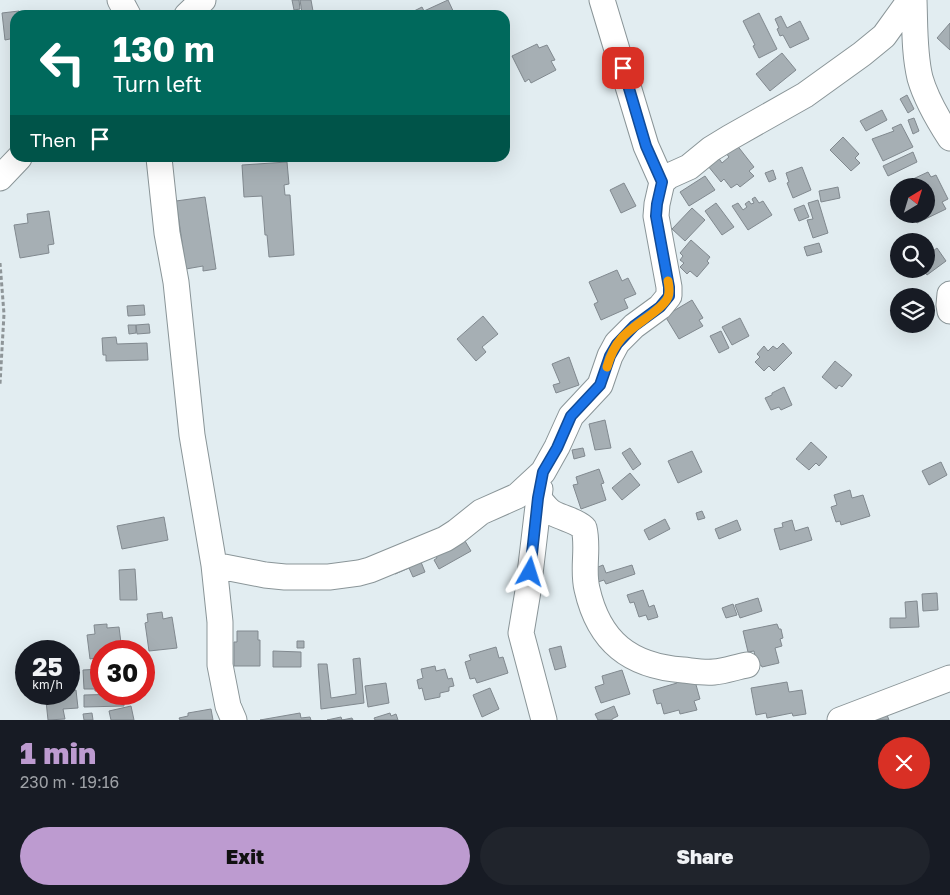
<!DOCTYPE html>
<meta charset="utf-8">
<style>
:root{--surface:#171b24;--page:#20242c;--text:#f1f3f6;--muted:#9ea1a6;--accent:#bd9bd0}
body{margin:0;font-family:"Golos Text",sans-serif;background:var(--page);color:var(--text);height:100vh;display:flex;flex-direction:column;font-size:19px;white-space:nowrap}
*{box-sizing:border-box;margin:0}
p{font-size:16px;color:var(--muted)}
.icon{flex:none;width:28px;height:28px;fill:none;stroke:currentColor;stroke-width:2;stroke-linecap:round;stroke-linejoin:round}
.map{position:relative;height:720px;overflow:hidden}
.details{display:flex;flex-direction:column;background:var(--surface);flex:1}
.details>*{flex:none}
.guide{position:absolute;left:10px;top:10px;width:500px;height:152px;border-radius:15px;box-shadow:0 5px 20px #0002;background:#00695c;color:#fff;overflow:hidden}
.needle{width:32px;rotate:38deg}
.controls{position:absolute;left:890px;top:178px;display:grid;gap:10px}
.controls a{display:grid;place-items:center;width:45px;height:45px;border-radius:50%;background:var(--surface);box-shadow:0 5px 20px #0002;font-size:25px}
.speed{position:absolute;left:15px;top:640px;display:flex;gap:10px;font-size:25px;font-weight:700;text-align:center}
.speed>*{display:grid;place-content:center;width:65px;height:65px;border-radius:50%;background:var(--surface);box-shadow:0 5px 20px #0002;line-height:1}
.speed small{font-size:12px;font-weight:400}
.speed .limit{border:8px solid #d22;background:#fff;color:#111}
.pin{position:absolute;display:grid;place-items:center;width:42px;height:42px;color:#fff;margin:-21px;border-radius:10px;box-shadow:0 2px 8px #0006}
.me{position:absolute;width:55px;margin:-28px;rotate:6deg;stroke-linejoin:round;filter:drop-shadow(0 0 4px #0008)}
.turn{display:flex;align-items:center;gap:18px;height:105px;padding:0 20px;font-size:22px}
.turn .icon{width:65px;height:65px;stroke-width:2.5}
.turn b{display:block;font-size:35px;line-height:42px}
.then{display:flex;align-items:center;height:48px;padding:0 20px;background:#0003;gap:10px;font-size:19px}
.round{display:grid;place-items:center;flex:none;width:52px;height:52px;border-radius:26px;background:var(--page)}
.headline{display:flex;align-items:center;justify-content:space-between;height:85px;padding:0 20px}
h1{font-size:30px;font-weight:800;line-height:38px;color:var(--accent)}
.cta{display:flex;gap:10px;margin-top:auto;padding:10px 20px}
.cta a{flex:1;height:58px;border-radius:30px;background:var(--accent);color:#111;font-size:20px;font-weight:800;line-height:58px;text-align:center}
.cta a+a{background:var(--page);color:var(--text)}
.map>svg:first-child{display:block}
.building{fill:#a6afb4;stroke:#81898f}
.lines{fill:none;stroke-linecap:round;stroke-linejoin:round}
.minor-casing{stroke:#8a9598;stroke-width:27}
.path{stroke:#8e9598;stroke-width:3;stroke-dasharray:4 2.5;stroke-linecap:butt}
.minor{stroke:#fff;stroke-width:25}
.route-casing{stroke:#114b97;stroke-width:12}
.route{stroke:#1a73e8;stroke-width:9}
.slow{stroke:#f59e0b;stroke-width:9}
</style>
<div class="map">
<svg width="950" height="720" viewBox="0 0 950 720">
<rect width="100%" height="100%" fill="#e2edf1"/>
<path class="building" d="M292,0H299L300,9L294,10Z
M300,0H311L313,11L302,13Z
M448,0L455,15H409L408,14L422,7L424,11Z
M19,11V15H15V38L5,40L2,13Z
M759,13L777,49L759,58L753,46L755,45L743,21Z
M781,16L787,28L800,21L809,39L790,48L783,35L780,36L777,29L779,28L775,19Z
M950,23V50L937,38Z
M537,44L539,48L547,45L555,60L551,61L556,70L531,83L529,79L525,82L512,56Z
M782,53L796,70L770,91L756,74Z
M907,95L914,109L908,113L900,99Z
M882,110L887,120L866,131L860,121Z
M914,118L919,131L913,134L908,120Z
M901,124L913,147L883,161L872,139L894,131L892,128Z
M843,137L859,154L855,158L860,163L851,171L830,150Z
M736,144L754,167L749,171L754,176L740,187L737,184L731,188L724,179L721,182L708,166L718,157L722,163L729,157L725,152Z
M913,152L917,162L888,176L883,166Z
M287,162L289,184L284,185L285,195H290L294,255L269,257L267,235H265L262,196L244,197L242,165Z
M802,167L811,190L793,198L787,183L789,182L786,173Z
M773,170L776,179L769,182L765,173Z
M928,172L931,177L936,175L948,199L942,202L946,209L917,223L912,214H926V186H898Z
M705,176L715,190L689,206L680,192Z
M624,183L636,206L621,213L610,190Z
M838,187L840,198L821,202L819,191Z
M205,197L216,269L203,271V266L186,269L176,201Z
M755,197L759,203L763,201L772,215L748,230L732,206L738,203L743,210L747,207L745,204L749,201L751,204L754,203L752,199Z
M818,200L828,233L813,238L807,220L813,219L808,203Z
M716,203L734,227L722,235L705,211Z
M804,205L809,217L799,221L794,209Z
M692,208L705,220L685,241L672,229Z
M49,211L54,244L48,245L49,253L20,258L14,225L28,223L27,214Z
M691,240L710,257L707,261L709,263L697,277L690,271L687,274L680,267L684,263L680,260L683,256L680,253Z
M819,243L822,252L807,256L804,247Z
M937,248L946,261L927,275L923,269H926V256Z
M617,270L622,281L628,278L636,294L624,299L628,308L601,320L594,304L598,302L589,282Z
M692,300L703,318L699,320L703,326L679,339L665,316Z
M144,305L145,315L128,316L127,306Z
M483,316L498,334L482,347L486,352L476,361L457,339Z
M740,318L749,336L732,345L722,327Z
M149,324L150,333L137,334L136,325Z
M128,325H136V333L129,334Z
M721,331L729,348L719,353L710,336Z
M116,337L117,344L147,343L148,360L106,361V355H103L102,338Z
M783,343L792,353L774,371L769,366L764,371L755,362L760,357L757,354L764,346L768,351L773,346L777,349Z
M569,357L579,385L556,393L553,385L560,383L552,364Z
M835,361L852,375L842,387L839,385L836,389L822,377Z
M784,387L792,405L781,410L779,407L771,410L765,398L772,395V393Z
M605,420L611,448L595,450L589,424Z
M811,442L827,457L819,466L816,463L809,470L796,459Z
M583,448L585,456L574,459L572,450Z
M630,448L641,464L633,470L622,453Z
M692,451L702,472L678,483L668,461Z
M941,462L947,475L929,485L922,471Z
M599,469L604,483L601,484L606,500L581,509L573,485L578,484L576,477Z
M630,473L640,485L622,500L612,488Z
M850,490L852,498L863,495L870,516L841,525L840,521L836,522L831,507L837,505L834,495Z
M702,511L705,518L698,520L696,513Z
M164,517L168,540L122,549L117,526Z
M665,519L670,529L649,540L644,530Z
M737,520L741,530L719,539L715,529Z
M792,520L795,531L808,527L812,540L780,550L774,529L783,527L782,523Z
M462,536L471,551L439,569L434,560L437,558L434,551Z
M417,552L425,572L413,577L409,568L395,574L390,563Z
M603,565L606,573L632,565L635,574L606,584L604,580L598,582L593,569Z
M135,569L137,600H120L119,570Z
M643,590L649,607L654,605L658,617L648,620L646,615L639,617L634,602L630,603L627,595Z
M937,593L938,610L923,611L922,594Z
M758,598L762,611L740,618L735,605Z
M917,601L919,627L890,628V618H906L905,602Z
M733,604L737,615L726,618L722,608Z
M162,612L163,619L172,617L177,648L149,651L145,623L148,622L147,614Z
M107,624V628L119,627L122,651H101V657L90,659L87,635L95,634L94,625Z
M777,624L779,629H781L783,638L780,639L782,646L775,648L779,663L762,667L761,665L757,666L754,651L748,652L743,631Z
M237,631H258V640H260V666H234V642H237Z
M297,641H304V648H297Z
M561,646L566,667L555,670L549,649Z
M496,647L499,658L503,657L508,673L477,683L475,678L470,679L465,662L471,660L469,655Z
M273,651L301,652V667H273Z
M360,658L364,703L321,709L318,664H327L331,698L356,694L353,659Z
M435,666L436,671L445,669L448,679L452,678L454,686L449,687V691L440,693V697L425,700L422,688L419,689L417,680L423,678L421,669Z
M101,669V691H95V689H84L83,670Z
M622,670L630,694L601,703L595,687L604,684L602,676Z
M693,674L700,699L694,701L697,710L680,714L679,710L664,714L661,703L657,704L653,690L677,683L676,678Z
M787,682L789,692L802,690L806,714L793,716L792,713L767,718L766,713L756,715L751,688Z
M386,683L389,703L368,707L365,686Z
M69,687V690H76L78,708L63,709L65,719L48,720L46,701L42,702L41,694H69Z
M490,688L499,709L482,717L473,695Z
M123,694L124,706L84,707V695Z
M131,706L134,720H111L109,711Z
M614,706L618,716L612,719V720H598L595,714Z
M211,709L213,720H180L179,718L188,716V713Z
M92,713L93,720H84L83,714Z
M300,713L301,718L310,717L311,720H260Z
M390,713L391,716L396,714L398,720H375L374,718Z
M887,715L889,720H876L875,718Z
M341,717L342,720L352,718L353,720H327Z"/>
<g class="lines">
<defs>
<path id="minor" d="M120,0L128,15
M602,0L646,146L662,182
M914,0C915,26 914,53 920,78C926,99 939,121 950,138
M187,15L203,0
M159,158L167,233L176,282L192,435L214,565L220,622V665L228,706L234,720
M0,178L19,158
M950,294L949,305L950,311
M540,489L528,591L521,633L544,720
M538,498C543,503 547,510 553,513C564,519 575,520 584,528C589,548 582,569 587,589C599,642 630,666 683,670C693,671 703,673 714,672C725,671 736,667 747,665
M214,565L265,575L285,577H329L359,573L370,570L445,539L456,532L481,512L517,496L543,472L557,447L571,416L600,385L610,356L617,343L634,326L660,307L669,296V287L656,216L657,204L662,182L669,176L689,167L711,149L729,138L805,95L862,54L884,36L910,0
M840,720L950,678"/>
</defs>
<use href="#minor" class="minor-casing"/>
<path class="path" d="M0,263L4,314L0,384"/>
<use href="#minor" class="minor"/>
</g>
<g class="lines">
<defs>
<path id="route" d="M530,572L538,498L543,472L557,448L571,416L600,385L610,356L617,344L634,326L660,307L669,296V287L656,216L657,204L662,182L646,146L623,68"/>
</defs>
<use href="#route" class="route-casing"/>
<use href="#route" class="route"/>
<path class="slow" d="M607,367C610,356 614,347 621,339C632,325 663,310 668,297C670,292 669,286 668,281"/>
</g>
</svg>
<div class="controls">
<a><svg class="needle" viewBox="-14 -14 28 28"><path d="M0-13l5 13h-10z" fill="#e53935"/><path d="M0 13l5-13h-10z" fill="#9ea1a6"/></svg></a>
<a><svg class="icon" aria-label="search" viewBox="0 0 24 24"><circle cx="10" cy="10" r="6"/><path d="M15 15l6 6"/></svg></a>
<a><svg class="icon" aria-label="layers" viewBox="0 0 24 24"><path d="M12 4l9 5-9 5-9-5zM3 14l9 5 9-5"/></svg></a>
</div>
<div class="speed"><div>25<small>km/h</small></div><div class="limit">30</div></div>
<div class="pin" style="left:623px;top:68px;background:#d93025"><svg class="icon" aria-label="arrive" viewBox="0 0 24 24"><path d="M6 21V4h12l-3 4 3 4H6"/></svg></div>
<svg class="me" style="left:530px;top:572px" viewBox="-20 -20 40 40"><path d="M0-17L14 15 0 8-14 15z" fill="#1a73e8" stroke="#fff" stroke-width="4"/></svg>
<div class="guide">
<div class="turn"><svg class="icon" aria-label="left" viewBox="0 0 24 24"><path d="M17 20v-9H6M10 6l-5 5 5 5"/></svg><div><b>130 m</b>Turn left</div></div>
<div class="then">Then<svg class="icon" aria-label="arrive" viewBox="0 0 24 24"><path d="M6 21V4h12l-3 4 3 4H6"/></svg></div>
</div>
</div>
<section class="details">
<div class="headline"><div><h1>1 min</h1><p>230 m · 19:16</p></div><a class="round" style="background:#d93025;color:#fff"><svg class="icon" aria-label="close" viewBox="0 0 24 24"><path d="M6 6l12 12M18 6L6 18"/></svg></a></div>
<div class="cta"><a>Exit</a><a>Share</a></div>
</section>
